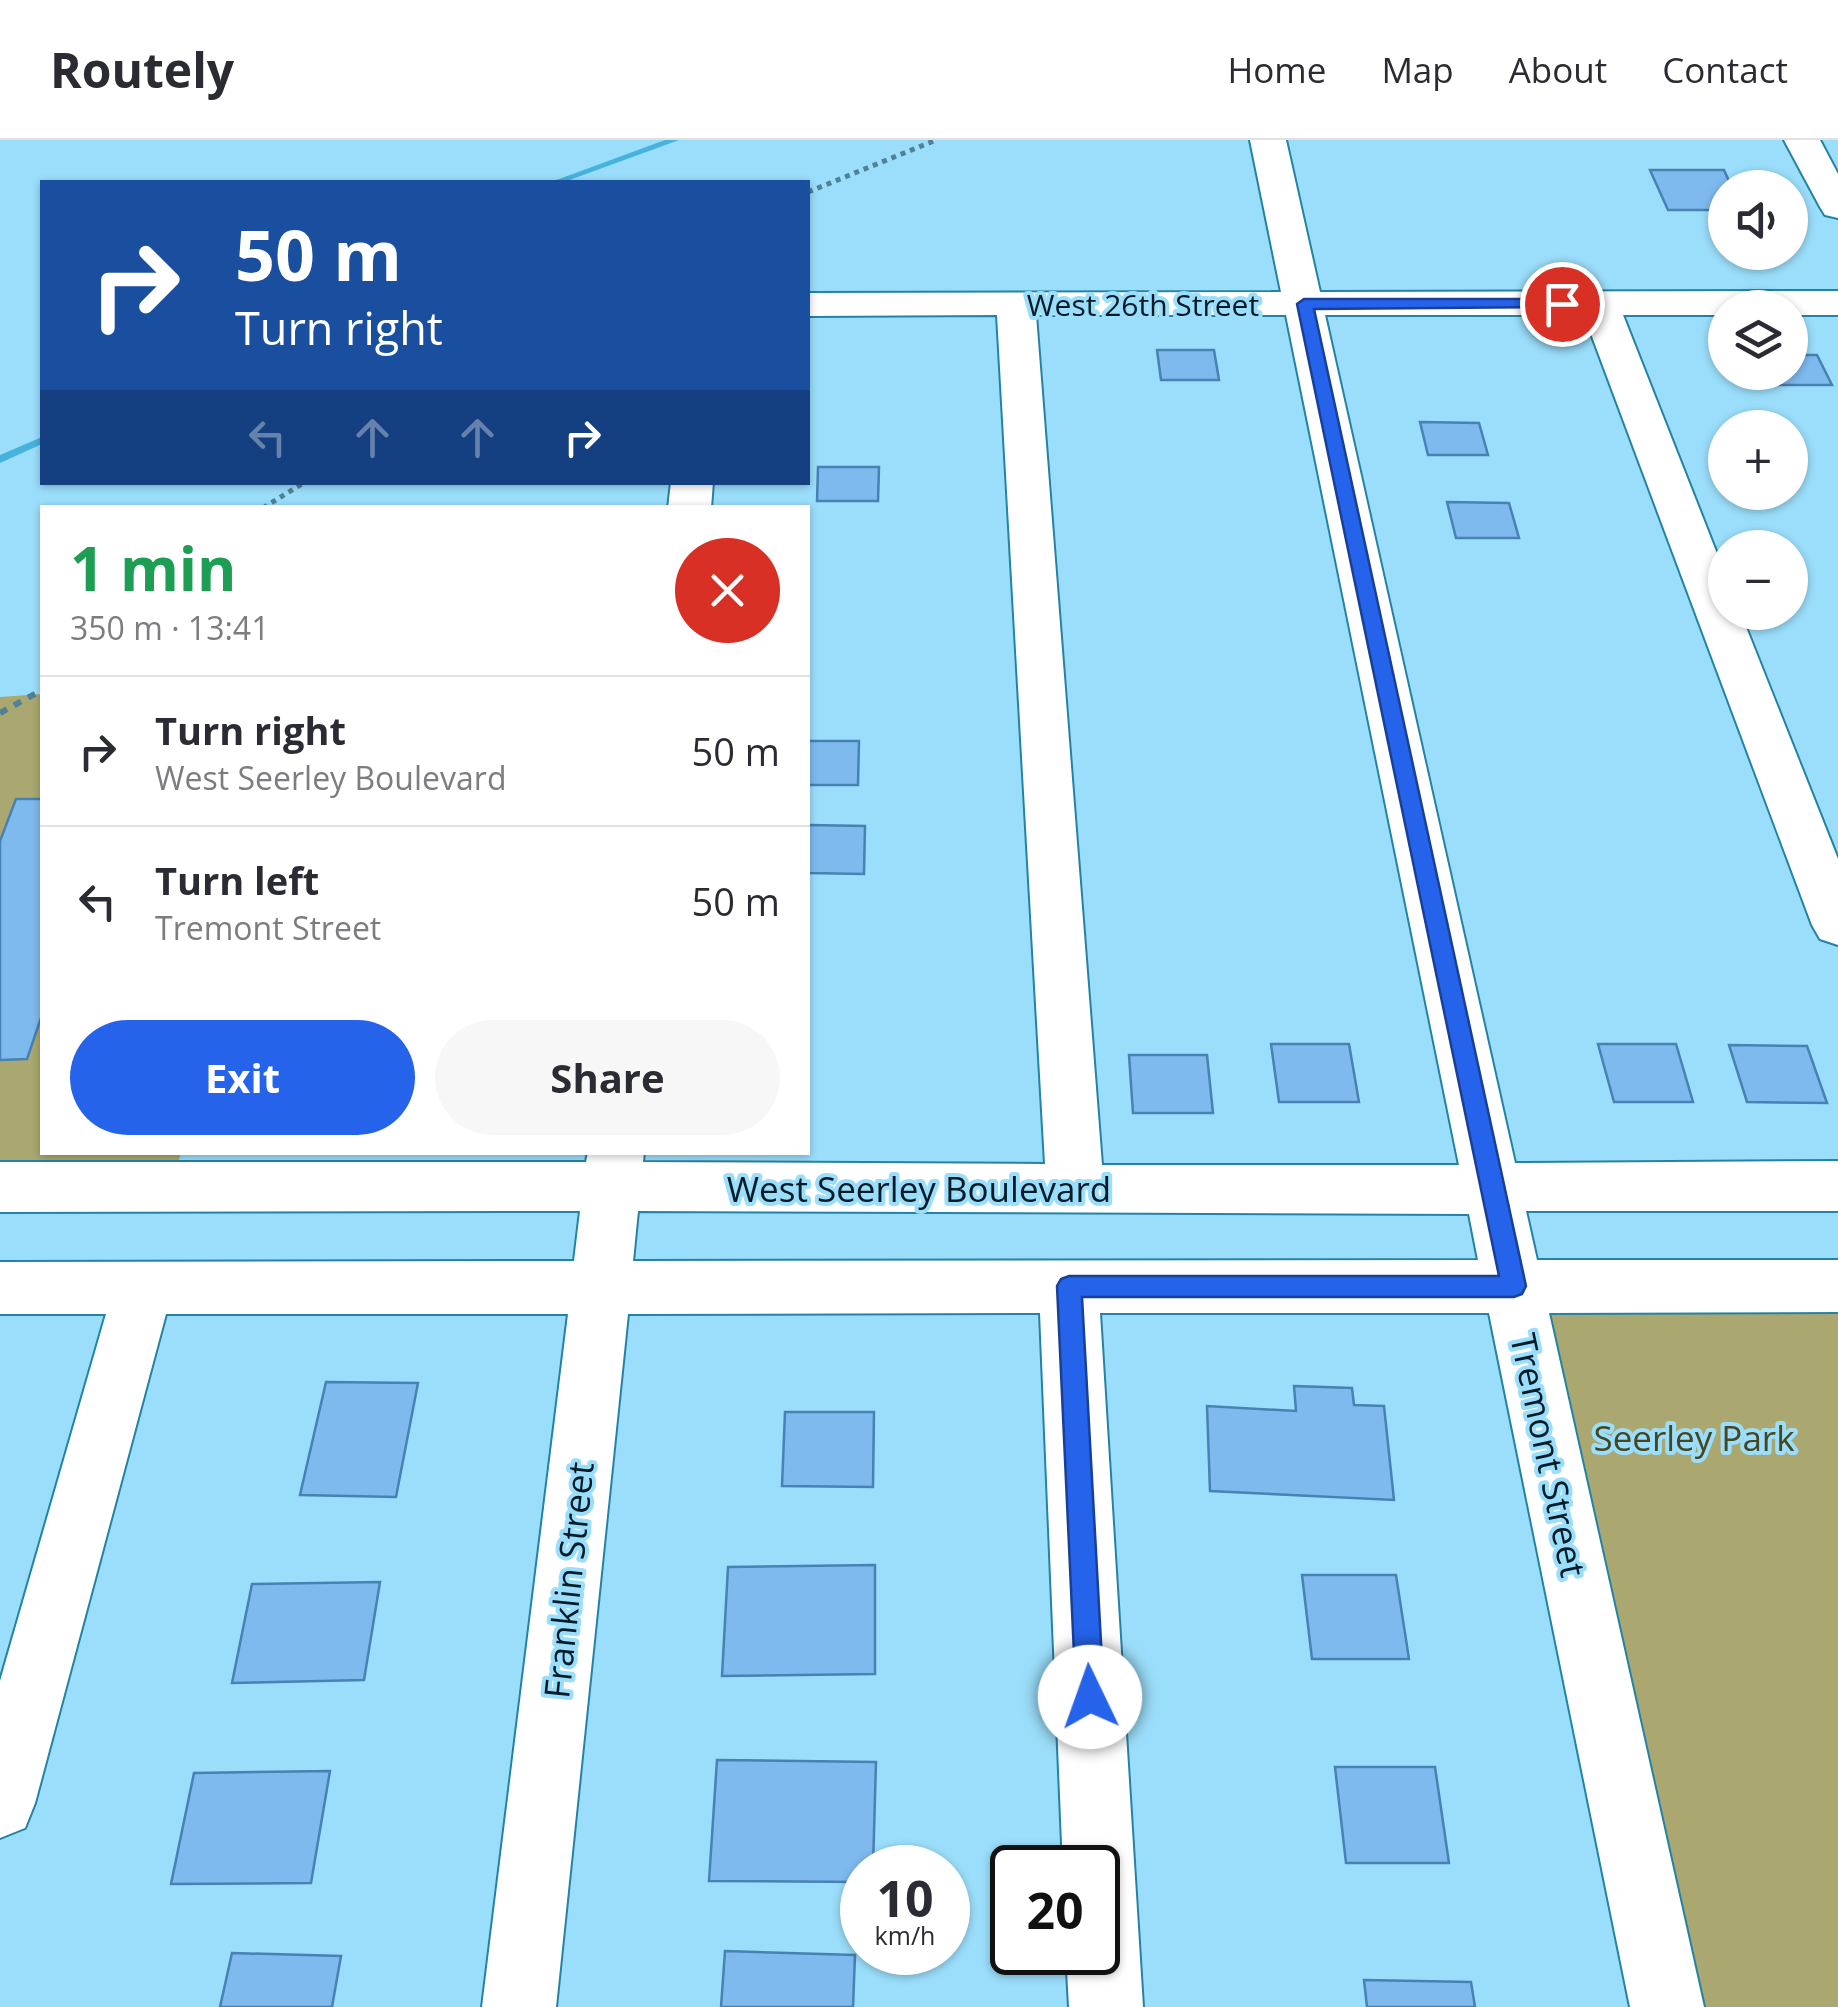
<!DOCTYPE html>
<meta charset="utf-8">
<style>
:root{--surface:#fff;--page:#f7f7f7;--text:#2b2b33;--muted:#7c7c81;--line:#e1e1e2;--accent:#2563eb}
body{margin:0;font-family:"Open Sans",sans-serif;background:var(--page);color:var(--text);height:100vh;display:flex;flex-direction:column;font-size:38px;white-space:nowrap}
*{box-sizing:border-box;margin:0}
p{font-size:32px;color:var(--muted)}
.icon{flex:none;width:55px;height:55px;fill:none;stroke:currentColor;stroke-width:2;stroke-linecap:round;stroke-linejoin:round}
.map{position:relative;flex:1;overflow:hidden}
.sheet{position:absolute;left:40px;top:365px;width:770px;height:650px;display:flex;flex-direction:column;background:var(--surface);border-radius:0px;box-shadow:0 2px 8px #0004}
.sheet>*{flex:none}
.banner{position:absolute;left:40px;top:40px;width:770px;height:305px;border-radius:0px;box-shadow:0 2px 8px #0004;background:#1a4fa0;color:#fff;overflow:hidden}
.tools{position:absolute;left:1708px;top:30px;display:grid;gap:20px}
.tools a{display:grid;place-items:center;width:100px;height:100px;border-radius:50%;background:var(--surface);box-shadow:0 2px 8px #0004;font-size:50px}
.speed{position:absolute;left:840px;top:1705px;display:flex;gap:20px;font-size:50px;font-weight:700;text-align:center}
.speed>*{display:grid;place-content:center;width:130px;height:130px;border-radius:50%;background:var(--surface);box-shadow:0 2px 8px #0004;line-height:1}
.speed small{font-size:25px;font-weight:400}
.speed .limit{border:5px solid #111;border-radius:15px;background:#fff;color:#111}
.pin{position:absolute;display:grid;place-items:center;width:85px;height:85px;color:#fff;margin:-42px;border:5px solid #fff;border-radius:50%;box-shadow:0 2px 10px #0007}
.me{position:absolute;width:110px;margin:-55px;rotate:357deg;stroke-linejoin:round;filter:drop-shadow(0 0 8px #0008)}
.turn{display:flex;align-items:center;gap:35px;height:210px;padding:0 30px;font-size:45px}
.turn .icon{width:130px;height:130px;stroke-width:2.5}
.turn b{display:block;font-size:70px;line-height:85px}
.lanes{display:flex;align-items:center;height:95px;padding:0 30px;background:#0003;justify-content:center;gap:50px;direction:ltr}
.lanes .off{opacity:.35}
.round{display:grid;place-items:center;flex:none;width:105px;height:105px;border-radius:52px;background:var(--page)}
.head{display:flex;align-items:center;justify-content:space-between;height:170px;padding:0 30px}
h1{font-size:60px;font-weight:700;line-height:75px;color:#1e9e55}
.primary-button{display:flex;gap:20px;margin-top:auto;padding:20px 30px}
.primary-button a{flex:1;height:115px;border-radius:60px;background:var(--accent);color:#fff;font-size:40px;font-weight:700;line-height:115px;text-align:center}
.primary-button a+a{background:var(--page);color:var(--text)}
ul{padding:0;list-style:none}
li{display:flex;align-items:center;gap:30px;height:150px;padding:0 30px;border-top:2px solid var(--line)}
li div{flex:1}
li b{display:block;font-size:38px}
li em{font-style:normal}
header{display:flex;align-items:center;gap:60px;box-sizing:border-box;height:140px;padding:0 50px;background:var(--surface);border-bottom:2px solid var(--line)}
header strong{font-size:48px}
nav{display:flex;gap:55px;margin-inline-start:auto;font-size:35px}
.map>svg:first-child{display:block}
.green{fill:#aaa870}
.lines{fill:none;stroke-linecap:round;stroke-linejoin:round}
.stream{fill:#46b3dc;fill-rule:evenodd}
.building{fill:#7fbaef;stroke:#4881b3;stroke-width:2.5}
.minor-casing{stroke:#2483a4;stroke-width:4}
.path-far1{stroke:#518196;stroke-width:5;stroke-dasharray:5 5;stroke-linecap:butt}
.path{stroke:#518196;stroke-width:6;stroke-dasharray:8 8;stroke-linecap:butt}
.minor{fill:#fff;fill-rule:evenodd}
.route{fill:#2563eb;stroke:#184099;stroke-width:2.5}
.labels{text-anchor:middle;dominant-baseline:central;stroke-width:8;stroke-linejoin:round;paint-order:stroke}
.far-street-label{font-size:30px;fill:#011c27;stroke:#9bdefb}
.street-label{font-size:35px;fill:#011c27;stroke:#9bdefb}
.park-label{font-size:35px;fill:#48461f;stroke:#9bdefb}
</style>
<header>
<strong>Routely</strong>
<nav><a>Home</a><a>Map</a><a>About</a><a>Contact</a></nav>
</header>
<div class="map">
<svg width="1838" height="1867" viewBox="0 0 1838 1867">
<rect width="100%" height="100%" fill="#9bdefb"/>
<path class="green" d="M42,554V1012L181,1013L171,1046L0,1065V557Z
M1838,1146V1867H1667L1514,1147Z"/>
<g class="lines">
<path class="stream" d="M665,0H679L564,42H551Z
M42,297V304L0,323V315Z"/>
</g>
<path class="building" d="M1650,30H1724L1732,48H1725V70H1668Z
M1157,210H1214L1219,240H1161Z
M1790,215H1817L1832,245H1774L1768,232H1790Z
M1420,282L1479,283L1488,315H1428Z
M818,327H879L878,361H817Z
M1447,362L1509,363L1519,398H1456Z
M808,601H859L858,645H808Z
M16,659H42V875L27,919L0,920V701Z
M808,685L865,686L864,734L808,733Z
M1271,904H1349L1359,962H1279Z
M1598,904H1676L1693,962H1614Z
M1729,905L1807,906L1827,963L1747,962Z
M1129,915H1207L1213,973H1133Z
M326,1242L418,1243L396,1357L300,1355Z
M1294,1246L1352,1248L1354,1265L1384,1266L1394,1360L1210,1351L1207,1266L1296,1271Z
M785,1272H874L873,1347L782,1346Z
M875,1425V1534L722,1536L728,1427Z
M1302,1435H1396L1409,1519H1312Z
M380,1442L364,1540L232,1543L252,1444Z
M717,1620L876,1622L873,1728H862V1742L709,1741Z
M1335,1627H1435L1449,1723H1346Z
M330,1631L311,1743L171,1744L194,1633Z
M725,1811L855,1815L853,1867H721Z
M232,1813L341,1816L332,1867H220Z
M1364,1840L1471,1842L1475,1867H1367Z"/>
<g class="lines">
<defs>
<path id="minor" d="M1250,0H1286L1320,152L1838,151V175H1790V168H1725V175H1623L1725,434V472H1740L1838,719V805L1820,799L1812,785L1584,175H1325L1515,1023L1838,1021V1071H1526L1537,1120H1838V1172L1549,1173L1704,1867H1630L1489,1173H1100L1143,1867H1069L1066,1812H1098V1728H1063L1040,1173L628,1174L556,1867H482L568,1174H166L35,1663L25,1688L0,1698V1541L106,1174H0V1122L574,1121L580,1071L0,1072V1022H586L588,1012H644L643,1022L1045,1024L997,175L808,176V153L1281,152ZM1036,175H1286L1459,1025H1102ZM638,1071L1469,1074L1478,1120L633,1121Z
M1784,0H1820L1838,34V78L1825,75L1820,67Z
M671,342H713L711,368H668Z"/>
</defs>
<use href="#minor" class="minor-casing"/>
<path class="path-far1" d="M808,52L936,0
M263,368L305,342"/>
<path class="path" d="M0,573L42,550"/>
<use href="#minor" class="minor"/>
</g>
<path class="route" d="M1562,159L1570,164L1568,167L1314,169L1526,1146L1522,1154L1514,1157H1082L1104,1557L1100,1567L1090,1571L1080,1567L1076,1557L1057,1146L1061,1139L1069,1136H1499L1297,164L1304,159Z"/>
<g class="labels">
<g class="far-street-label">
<text x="1143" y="164">West 26th Street</text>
</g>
<g class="street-label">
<text x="919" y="1048">West Seerley Boulevard</text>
<text transform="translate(1549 1315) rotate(78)">Tremont Street</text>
<text transform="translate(568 1440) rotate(-84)">Franklin Street</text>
</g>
<g class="park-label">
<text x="1694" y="1297">Seerley Park</text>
</g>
</g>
</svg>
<div class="tools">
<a><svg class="icon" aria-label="sound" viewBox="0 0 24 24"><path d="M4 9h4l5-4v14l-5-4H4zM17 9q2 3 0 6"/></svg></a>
<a><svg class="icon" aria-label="layers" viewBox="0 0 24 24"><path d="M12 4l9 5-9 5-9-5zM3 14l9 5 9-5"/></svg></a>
<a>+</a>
<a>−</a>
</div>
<div class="speed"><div>10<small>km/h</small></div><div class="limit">20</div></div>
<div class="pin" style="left:1562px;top:164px;background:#d93025"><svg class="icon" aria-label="arrive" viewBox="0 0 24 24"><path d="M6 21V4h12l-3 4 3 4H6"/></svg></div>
<svg class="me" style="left:1090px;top:1557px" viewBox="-20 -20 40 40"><circle r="19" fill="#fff"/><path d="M0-13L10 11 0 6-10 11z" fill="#2563eb"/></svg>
<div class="banner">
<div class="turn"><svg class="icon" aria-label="right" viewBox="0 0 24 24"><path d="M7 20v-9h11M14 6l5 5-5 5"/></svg><div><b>50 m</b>Turn right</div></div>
<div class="lanes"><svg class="icon off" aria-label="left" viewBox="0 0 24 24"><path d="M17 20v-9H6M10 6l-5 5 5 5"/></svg><svg class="icon off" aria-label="ahead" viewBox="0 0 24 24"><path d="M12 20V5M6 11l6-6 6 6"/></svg><svg class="icon off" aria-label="ahead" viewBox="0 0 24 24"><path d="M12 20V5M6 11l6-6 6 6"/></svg><svg class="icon" aria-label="right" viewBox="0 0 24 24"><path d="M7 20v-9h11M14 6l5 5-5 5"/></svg></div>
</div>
<section class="sheet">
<div class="head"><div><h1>1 min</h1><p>350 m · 13:41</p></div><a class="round" style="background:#d93025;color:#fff"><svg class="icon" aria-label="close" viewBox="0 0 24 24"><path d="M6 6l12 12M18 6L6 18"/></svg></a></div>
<ul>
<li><svg class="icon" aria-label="right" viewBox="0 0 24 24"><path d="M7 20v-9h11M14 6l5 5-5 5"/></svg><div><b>Turn right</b><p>West Seerley Boulevard</p></div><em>50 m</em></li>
<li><svg class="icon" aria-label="left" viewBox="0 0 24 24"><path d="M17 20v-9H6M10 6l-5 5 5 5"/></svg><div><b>Turn left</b><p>Tremont Street</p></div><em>50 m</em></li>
</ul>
<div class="primary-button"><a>Exit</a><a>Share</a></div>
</section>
</div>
